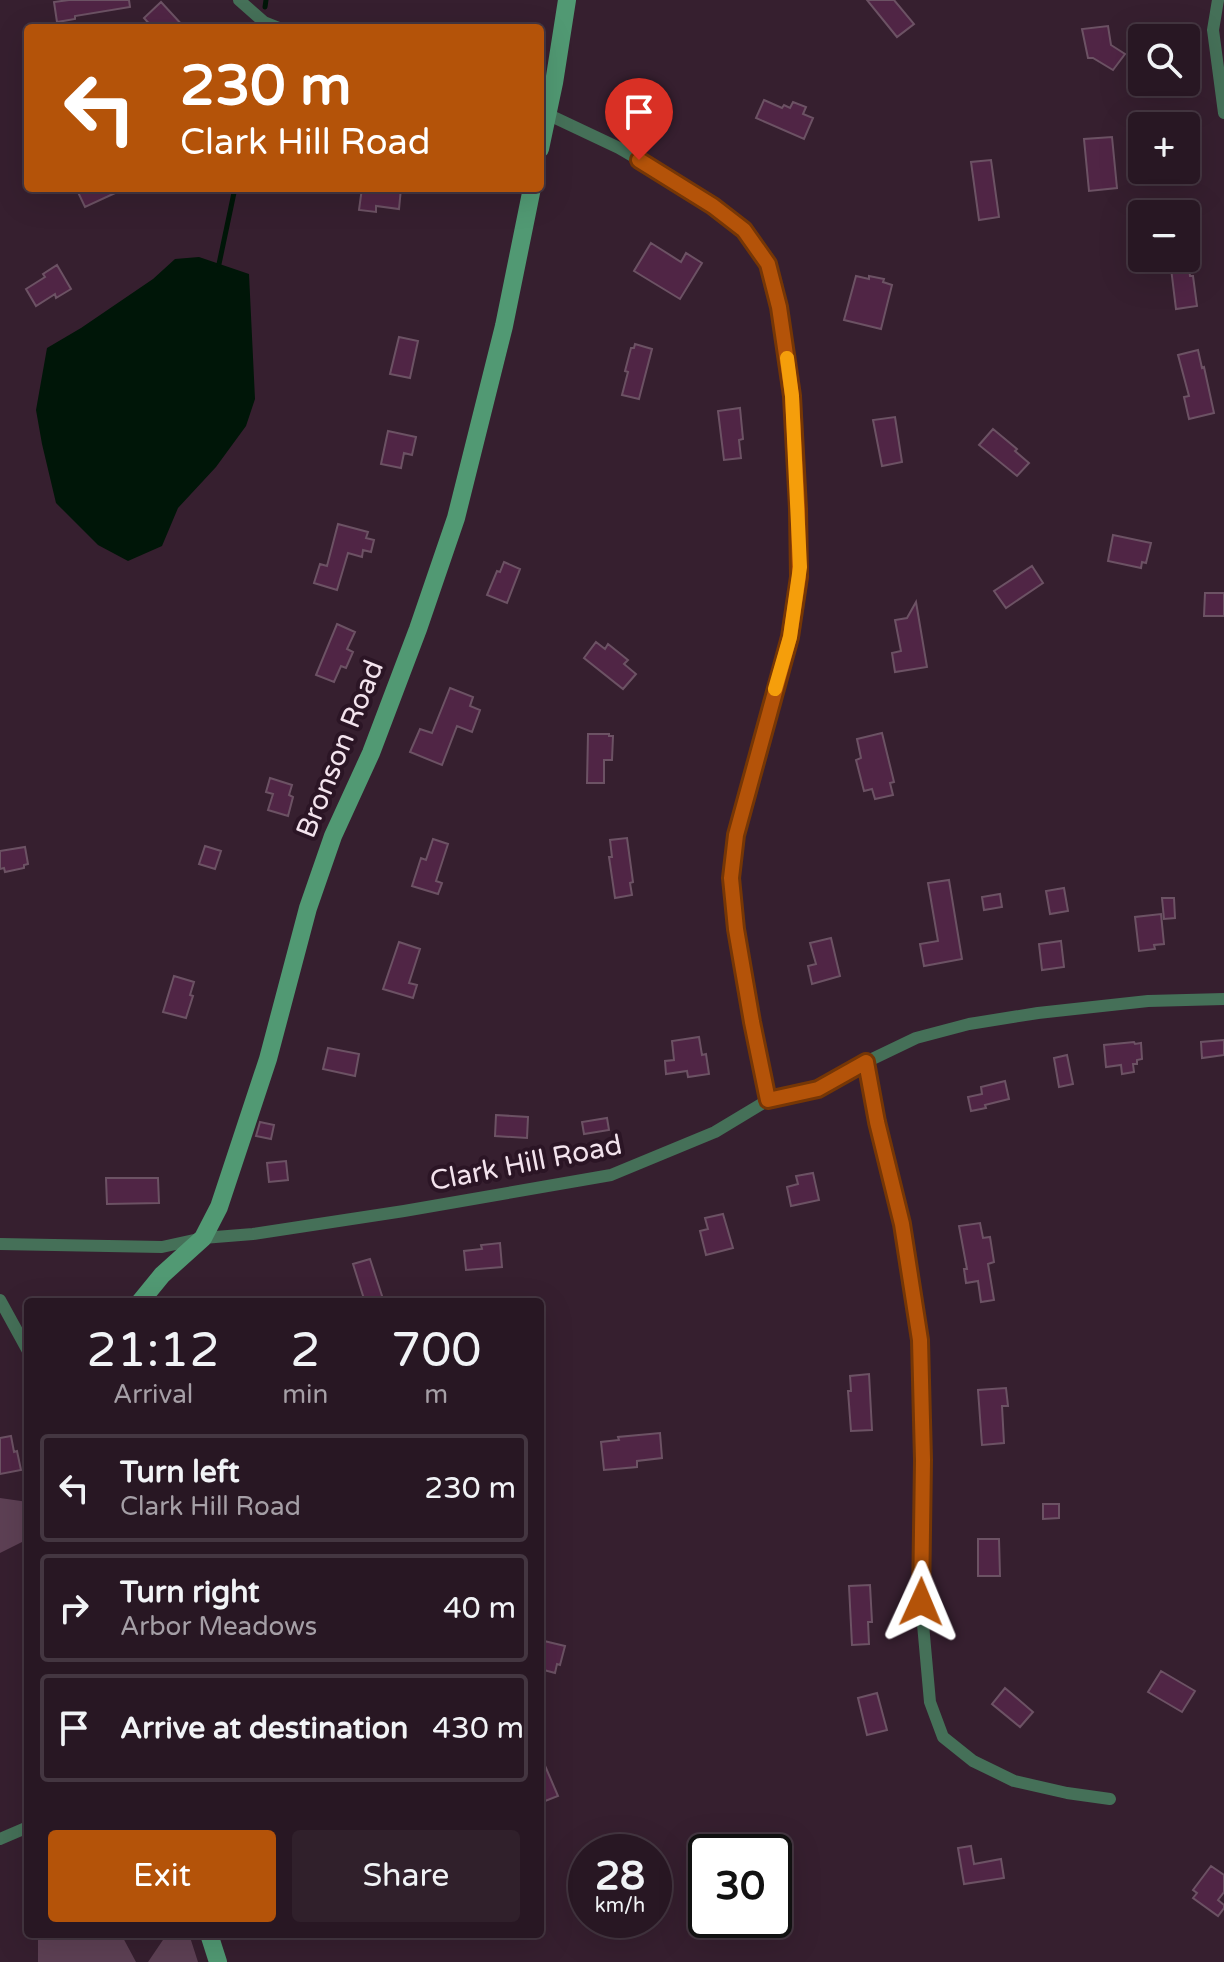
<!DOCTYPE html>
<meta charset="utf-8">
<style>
:root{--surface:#281723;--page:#30202b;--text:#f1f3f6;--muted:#a59fa6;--line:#443641;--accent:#b45309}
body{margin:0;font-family:"Varela Round",sans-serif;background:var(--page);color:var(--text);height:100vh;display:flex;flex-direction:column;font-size:30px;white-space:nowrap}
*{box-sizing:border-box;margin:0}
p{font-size:26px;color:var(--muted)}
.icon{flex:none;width:44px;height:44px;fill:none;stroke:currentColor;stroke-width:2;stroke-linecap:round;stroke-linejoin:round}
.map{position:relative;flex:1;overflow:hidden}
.panel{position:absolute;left:24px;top:1298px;width:520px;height:640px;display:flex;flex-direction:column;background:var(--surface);border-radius:8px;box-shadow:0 8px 32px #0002,0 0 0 2px var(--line)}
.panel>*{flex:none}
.hud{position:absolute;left:24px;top:24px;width:520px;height:168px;border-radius:8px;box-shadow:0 8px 32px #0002,0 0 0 2px var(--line);background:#b45309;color:#fff;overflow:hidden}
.buttons{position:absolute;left:1128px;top:24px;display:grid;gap:16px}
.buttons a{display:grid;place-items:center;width:72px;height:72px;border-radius:8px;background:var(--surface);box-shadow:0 8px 32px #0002,0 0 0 2px var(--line);font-size:40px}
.speed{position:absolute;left:568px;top:1834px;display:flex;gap:16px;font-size:40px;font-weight:700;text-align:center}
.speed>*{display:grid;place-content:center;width:104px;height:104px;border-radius:50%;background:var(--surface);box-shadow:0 8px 32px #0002,0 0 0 2px var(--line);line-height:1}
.speed small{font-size:20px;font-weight:400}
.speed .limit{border:4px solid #111;border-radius:12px;background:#fff;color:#111}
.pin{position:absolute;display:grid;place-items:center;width:68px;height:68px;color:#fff;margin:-82px -34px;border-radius:50% 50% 50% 0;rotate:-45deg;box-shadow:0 0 8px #0007}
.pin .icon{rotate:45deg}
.me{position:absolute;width:88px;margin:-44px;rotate:1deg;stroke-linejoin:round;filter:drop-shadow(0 0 6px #0008)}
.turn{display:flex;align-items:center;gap:28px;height:168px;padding:0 24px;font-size:36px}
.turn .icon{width:104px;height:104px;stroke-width:2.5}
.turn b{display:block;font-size:56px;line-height:68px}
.eta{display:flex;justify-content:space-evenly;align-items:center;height:136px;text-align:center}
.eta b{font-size:48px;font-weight:600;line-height:56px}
.primary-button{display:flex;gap:16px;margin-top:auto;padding:16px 24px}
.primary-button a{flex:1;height:92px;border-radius:8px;background:var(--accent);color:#fff;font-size:32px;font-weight:600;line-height:92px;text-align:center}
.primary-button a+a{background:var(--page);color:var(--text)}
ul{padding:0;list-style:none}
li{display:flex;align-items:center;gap:24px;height:108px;margin:0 16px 12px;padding:0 8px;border:4px solid var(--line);border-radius:8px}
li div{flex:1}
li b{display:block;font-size:30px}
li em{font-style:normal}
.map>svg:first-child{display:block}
.green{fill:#5d4054}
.water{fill:#001608}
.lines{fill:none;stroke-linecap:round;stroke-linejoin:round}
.stream{stroke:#001608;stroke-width:5}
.building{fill:#502545;stroke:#6c5264;stroke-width:2}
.street{stroke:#457058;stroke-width:12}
.secondary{stroke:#519973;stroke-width:18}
.route-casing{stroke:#753606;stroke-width:20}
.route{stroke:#b45309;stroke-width:14}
.slow{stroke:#f59e0b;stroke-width:14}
.labels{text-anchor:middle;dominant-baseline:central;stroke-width:8;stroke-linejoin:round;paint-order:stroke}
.street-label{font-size:28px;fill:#f3e3ed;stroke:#2b1525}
</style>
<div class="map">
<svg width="1224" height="1962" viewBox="0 0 1224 1962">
<rect width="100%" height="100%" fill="#361f2f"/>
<path class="green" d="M0,1498L28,1502V1539L0,1553Z
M38,1934H121L136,1962H38Z
M167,1934H189L198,1962H148Z"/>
<path class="water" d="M199,257L249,274L255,399L246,426L216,467L178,508L162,546L128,561L98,545L56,503L42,444L36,410L47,348L81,328L153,279L175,259Z"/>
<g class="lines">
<path class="stream" d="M265,7L266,0
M219,264L235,188"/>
</g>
<path class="building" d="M69,0H129L130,7L75,16V19L57,22L54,2Z
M867,0H894L914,24L897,37Z
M161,2L185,28H153L144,18Z
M1108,26L1111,45L1125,54L1113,70L1093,58H1088L1082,29Z
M629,87L652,96L649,102L655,104L650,116L645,114L643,117L621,108L622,104L618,102L623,89L628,90Z
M764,100L782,108L784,105L790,108L793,102L806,107L803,114L813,118L804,139L756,118Z
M1112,137L1117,188L1089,191L1084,139Z
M991,160L999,217L979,220L971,162Z
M76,188H126L85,207Z
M362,188H401L399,209L376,206V212L359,210Z
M651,243L681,262L686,253L702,263L680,299L634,271Z
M1188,258L1190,276H1193L1197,306L1176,309L1170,260Z
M57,265L71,289L56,298L55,294L36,306L26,289L45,277L43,274Z
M856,276L869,279V276L884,279L883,282L892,285L881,329L844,320Z
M399,337L418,341L410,378L390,374Z
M635,344L652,349L639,399L622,395L628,372L625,371L631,348H634Z
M1198,350L1202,368L1204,367L1214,413L1189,419L1184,397L1189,396L1178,355Z
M740,408L743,439L739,440L741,458L724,460L718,411Z
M895,417L902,462L882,466L873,420Z
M993,429L1017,449L1015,451L1029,463L1017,476L979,445Z
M388,431L416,437L412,455L404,453L401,468L381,464Z
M338,524L368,532L366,538L374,540L371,552L363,550L362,557L348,553L337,590L314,583L320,564L327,566Z
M1113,535L1151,543L1146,563L1142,562L1141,568L1108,561Z
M504,562L520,569L507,603L487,595L497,571L500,572Z
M1032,566L1043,583L1006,608L994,591Z
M1205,593H1224V616H1204Z
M916,602L927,667L895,672L892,653L901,651L895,620L907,618Z
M337,624L355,632L347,649L353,652L346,668L341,666L334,682L316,675Z
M596,642L605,649L608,644L628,660L624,664L636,674L623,689L584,658Z
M450,688L473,697L470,706L480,710L472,732L457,726L442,765L410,752L420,729L432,733Z
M882,733L894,782L890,783L893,795L875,799L872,789L864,791L856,760L861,758L857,739Z
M588,734H609V736H613L612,760H604V783H587Z
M270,778L292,785L289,795L293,797L288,816L268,810L273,794L266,792Z
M627,838L633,882L630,883L632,895L615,898L609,857H612L610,840Z
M433,839L448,844L436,881L442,883L438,894L412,886L421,858L426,860Z
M205,846L221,851L215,869L199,864Z
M25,847L28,864L24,865V868L5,872L4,868L0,869V851Z
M949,880L962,959L924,966L920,944L938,941L928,883Z
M1064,888L1068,911L1050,914L1046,891Z
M1000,894L1002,907L984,910L982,897Z
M1162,898H1174L1175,918L1164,919Z
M1161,914L1164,944L1154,945L1155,949L1139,951L1135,917Z
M831,938L840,976L812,984L808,966L816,964L810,943Z
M1061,941L1064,967L1042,970L1039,944Z
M399,942L420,949L409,983L417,985L413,998L383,989Z
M174,976L194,982L190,995L193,996L186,1018L163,1012Z
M699,1037L702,1055L706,1054L709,1074L688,1077L687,1071L666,1074L665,1061L674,1060L672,1041Z
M1224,1040V1055L1202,1058L1201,1042Z
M1134,1042L1135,1044L1141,1043L1142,1059L1137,1060V1064H1133L1134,1072L1122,1074L1121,1065L1106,1067L1104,1045Z
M328,1048L359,1054L355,1076L323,1069Z
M1067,1055L1073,1084L1059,1087L1054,1058Z
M1005,1081L1009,1099L985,1105L986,1108L971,1111L968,1097L982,1094L981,1087Z
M496,1115L528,1117L527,1138L495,1136Z
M607,1118L609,1130L584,1134L582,1122Z
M260,1122L274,1125L271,1139L256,1136Z
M286,1161L288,1180L269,1182L267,1163Z
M813,1173L819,1200L791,1206L787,1187L798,1184L796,1176Z
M106,1178H158L159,1203L107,1204Z
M723,1214L733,1248L706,1255L700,1231L708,1229L705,1218Z
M980,1223L983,1238L990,1237L994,1262L988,1264L994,1300L981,1302L978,1281L966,1283L964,1269H967L959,1226Z
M500,1243L502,1267L466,1270L464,1251L482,1249L481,1245Z
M370,1259L384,1302H365L353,1264Z
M869,1374L872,1430L851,1431L848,1391H851L850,1376Z
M1006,1388L1008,1406H1002L1004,1443L982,1445L978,1390Z
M660,1433L662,1458L637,1461V1467L604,1470L601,1442L619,1440L618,1437Z
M11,1436L14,1452L17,1451L21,1470L0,1474V1438Z
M1043,1504H1059V1518L1043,1519Z
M978,1539H999L1000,1576H978Z
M870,1585L872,1622H868L869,1644L852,1645L849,1586Z
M540,1640L565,1646L560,1665L557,1664L555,1673L540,1669Z
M1161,1671L1195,1691L1182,1712L1148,1692Z
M1005,1688L1033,1712L1020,1727L992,1704Z
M877,1693L887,1730L867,1735L858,1698Z
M540,1754L558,1796L540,1803Z
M971,1846L974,1864L1001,1859L1004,1878L964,1884L958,1848Z
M1211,1866L1224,1875V1892L1218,1900L1224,1905V1908L1218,1916L1193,1898L1197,1893L1193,1890Z"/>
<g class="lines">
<path class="street" d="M239,0L264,22L279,28
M1218,0L1213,30L1224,113
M547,114L619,148L679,183L744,230L768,264L779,307L792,396L798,509L799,577L790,637L736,835L731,878L736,929L752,1022L768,1100
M866,1062L877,1122L902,1224L920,1340L923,1460L921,1602L930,1702L943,1737L973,1761L1014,1781L1067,1793L1110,1799
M0,1244L162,1247L203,1238L253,1234L404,1211L611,1175L715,1132L768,1100L818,1089L866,1062L916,1038L969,1024L1038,1013L1148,1001L1224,999
M0,1300L28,1351
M0,1839L28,1827"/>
<path class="secondary" d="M540,149L554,83L567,0
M140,1302L162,1275L203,1238L219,1207L268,1059L308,908L333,836L371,753L418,629L456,518L504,326L532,188
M209,1934L218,1962"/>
</g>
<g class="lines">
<defs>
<path id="route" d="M639,160L713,206L744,230L768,264L779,307L792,396L798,509L799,577L790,637L736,835L731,878L736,929L752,1022L768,1100L818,1089L866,1062L877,1122L902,1224L920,1340L923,1460L921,1602"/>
</defs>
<use href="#route" class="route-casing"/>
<use href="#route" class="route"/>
<path class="slow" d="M775,689L790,637L800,567L792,396L787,358"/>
</g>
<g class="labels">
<g class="street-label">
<text transform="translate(340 749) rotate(-68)">Bronson Road</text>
<text transform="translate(526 1163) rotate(-11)">Clark Hill Road</text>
</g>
</g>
</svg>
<div class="buttons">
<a><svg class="icon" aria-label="search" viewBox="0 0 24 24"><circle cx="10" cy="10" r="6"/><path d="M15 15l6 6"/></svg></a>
<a>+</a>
<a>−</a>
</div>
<div class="speed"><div>28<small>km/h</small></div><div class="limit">30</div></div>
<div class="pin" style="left:639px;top:160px;background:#d93025"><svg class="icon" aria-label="arrive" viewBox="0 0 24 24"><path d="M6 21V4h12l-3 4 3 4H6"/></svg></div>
<svg class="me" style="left:921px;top:1602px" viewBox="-20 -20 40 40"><path d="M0-17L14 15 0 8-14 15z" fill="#b45309" stroke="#fff" stroke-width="4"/></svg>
<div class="hud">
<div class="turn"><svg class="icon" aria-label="left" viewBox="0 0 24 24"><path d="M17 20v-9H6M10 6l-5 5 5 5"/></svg><div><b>230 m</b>Clark Hill Road</div></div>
</div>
<section class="panel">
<div class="eta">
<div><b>21:12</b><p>Arrival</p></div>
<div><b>2</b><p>min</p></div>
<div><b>700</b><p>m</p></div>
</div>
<ul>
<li><svg class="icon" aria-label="left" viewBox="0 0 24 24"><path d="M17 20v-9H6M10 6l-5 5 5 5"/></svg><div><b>Turn left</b><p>Clark Hill Road</p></div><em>230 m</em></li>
<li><svg class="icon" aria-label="right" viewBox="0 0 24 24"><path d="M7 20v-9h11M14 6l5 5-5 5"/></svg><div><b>Turn right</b><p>Arbor Meadows</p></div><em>40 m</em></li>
<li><svg class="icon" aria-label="arrive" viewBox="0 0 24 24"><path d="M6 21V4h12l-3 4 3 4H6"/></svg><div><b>Arrive at destination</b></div><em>430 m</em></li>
</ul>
<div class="primary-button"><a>Exit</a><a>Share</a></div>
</section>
</div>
